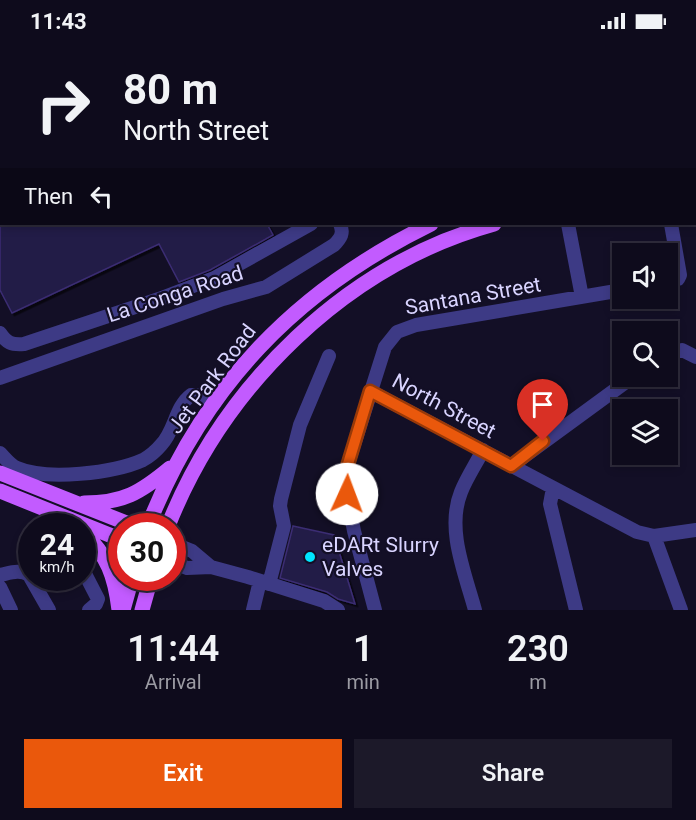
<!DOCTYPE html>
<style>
:root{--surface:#0e0b1c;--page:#1c1929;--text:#f1f3f6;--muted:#9b9ba3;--line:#2e2b3b;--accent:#ea580c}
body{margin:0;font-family:Roboto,sans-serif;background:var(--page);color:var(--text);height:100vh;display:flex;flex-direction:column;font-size:22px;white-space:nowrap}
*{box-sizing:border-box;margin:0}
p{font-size:20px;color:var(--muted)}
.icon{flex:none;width:33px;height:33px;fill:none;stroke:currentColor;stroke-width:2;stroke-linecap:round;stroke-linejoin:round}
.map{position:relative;height:568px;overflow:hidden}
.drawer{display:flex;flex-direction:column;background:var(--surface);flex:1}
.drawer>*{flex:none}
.hud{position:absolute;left:0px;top:0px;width:696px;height:183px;box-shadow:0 3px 9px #0003,0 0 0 2px var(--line);background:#0e0b1c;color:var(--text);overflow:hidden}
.fabs{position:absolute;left:612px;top:201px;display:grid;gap:12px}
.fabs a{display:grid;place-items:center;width:66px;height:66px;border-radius:0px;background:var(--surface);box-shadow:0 3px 9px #0003,0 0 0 2px var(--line);font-size:30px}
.speed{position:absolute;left:18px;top:471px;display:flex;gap:12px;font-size:30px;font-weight:700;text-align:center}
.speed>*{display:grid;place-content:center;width:78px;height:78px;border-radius:50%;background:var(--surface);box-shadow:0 3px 9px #0003,0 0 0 2px var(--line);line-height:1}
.speed small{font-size:15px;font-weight:400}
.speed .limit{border:9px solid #d22;background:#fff;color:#111}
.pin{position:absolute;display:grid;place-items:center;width:51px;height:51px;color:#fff;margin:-62px -26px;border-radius:50% 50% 50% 0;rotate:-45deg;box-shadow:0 0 6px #0007}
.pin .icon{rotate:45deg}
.me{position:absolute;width:66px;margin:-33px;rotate:2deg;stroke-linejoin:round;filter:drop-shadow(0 0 4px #0008)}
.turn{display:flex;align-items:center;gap:21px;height:126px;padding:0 24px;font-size:27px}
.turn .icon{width:78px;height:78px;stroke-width:2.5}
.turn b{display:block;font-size:42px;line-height:51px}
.then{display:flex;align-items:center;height:57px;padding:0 24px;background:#0003;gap:12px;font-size:22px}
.eta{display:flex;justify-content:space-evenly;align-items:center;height:102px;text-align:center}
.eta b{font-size:36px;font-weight:600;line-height:42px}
.cta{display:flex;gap:12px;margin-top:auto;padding:12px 24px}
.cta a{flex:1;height:69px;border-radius:0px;background:var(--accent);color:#fff;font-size:24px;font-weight:600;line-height:69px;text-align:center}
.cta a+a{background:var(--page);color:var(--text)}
.status{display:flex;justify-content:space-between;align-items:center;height:42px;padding:0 30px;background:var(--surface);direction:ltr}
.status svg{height:16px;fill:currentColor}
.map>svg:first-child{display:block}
.building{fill:#241b47;stroke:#3b2d73;stroke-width:1.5;filter:url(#shadow)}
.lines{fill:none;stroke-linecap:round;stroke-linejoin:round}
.minor{stroke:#3d3a85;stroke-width:14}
.major{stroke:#c25bff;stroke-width:15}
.route-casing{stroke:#983908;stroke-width:15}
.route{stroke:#ea580c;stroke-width:10}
.poi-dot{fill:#00e5ff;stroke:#130f26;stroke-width:2}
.labels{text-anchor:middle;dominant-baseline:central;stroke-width:4.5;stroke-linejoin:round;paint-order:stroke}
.street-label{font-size:21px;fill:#d9d4ff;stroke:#130f26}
.poi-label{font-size:21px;fill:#d9d4ff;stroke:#130f26;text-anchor:start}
</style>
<div class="status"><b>11:43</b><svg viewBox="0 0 49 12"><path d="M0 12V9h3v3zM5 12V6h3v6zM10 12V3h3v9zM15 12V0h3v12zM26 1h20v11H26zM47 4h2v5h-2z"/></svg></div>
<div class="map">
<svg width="696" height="568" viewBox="0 0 696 568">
<defs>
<filter id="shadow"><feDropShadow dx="2.5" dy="2.5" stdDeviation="0" flood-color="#0009"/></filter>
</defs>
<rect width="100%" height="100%" fill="#130f26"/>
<path class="building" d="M0,182H267L273,193L210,228L179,240L159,202L12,271L0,248Z
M293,484L334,493L355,562L338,557L327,550L280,536Z"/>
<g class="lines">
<path class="minor" d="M189,0L190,2
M13,2L14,0
M0,9L2,8
M694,173L696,172
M568,182L582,255
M668,239L678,237L680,233L671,182
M0,291C7,301 11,303 24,302L159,257L214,236L311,182
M668,311L682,308L696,315
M0,336L223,257L266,245L334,203C341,196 344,191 340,182
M370,349L637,490L654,494L696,488
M0,411C5,416 10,423 17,426C47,439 114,431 143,418C150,414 156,409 161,403C175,389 175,365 191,353H200L214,362
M511,424L634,334
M553,446L550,462L576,568
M654,494L681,568
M172,501L192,509L211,525
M172,520L187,526L211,525L248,535L324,559L338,568
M82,526L98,557L96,562L89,568
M0,533C10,531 20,527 29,533L49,568
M269,542L284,484L280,464L281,457L300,383L329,314
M0,545L11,568
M253,568L260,539
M375,568L354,489L347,452L348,422L385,305L397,290L416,283L622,248
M475,568C465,531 446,487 461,450C467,435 476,422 483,408"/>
<path class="major" d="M694,123H696
M694,143H696
M0,431L134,484
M0,449L122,498
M84,461C123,461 140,451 170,426
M148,484C203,344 296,248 431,182
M168,484C224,343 346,223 494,182
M82,489C108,514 115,534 119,568
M123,568L132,536
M142,568L151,536"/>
</g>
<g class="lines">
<defs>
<path id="route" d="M347,452L348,422L370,349L511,424L543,399"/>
</defs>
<use href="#route" class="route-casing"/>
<use href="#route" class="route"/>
</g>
<circle class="poi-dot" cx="310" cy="515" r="6"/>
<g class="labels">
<g class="street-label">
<text transform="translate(175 252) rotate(-18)">La Conga Road</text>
<text transform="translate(473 254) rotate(-10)">Santana Street</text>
<text transform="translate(212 337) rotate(-53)">Jet Park Road</text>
<text transform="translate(444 364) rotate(28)">North Street</text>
</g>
<g class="poi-label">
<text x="322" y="503">eDARt Slurry<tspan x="322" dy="24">Valves</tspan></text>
</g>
</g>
</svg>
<div class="fabs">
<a><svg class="icon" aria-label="sound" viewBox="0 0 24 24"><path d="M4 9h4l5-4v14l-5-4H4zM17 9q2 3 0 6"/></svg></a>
<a><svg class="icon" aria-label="search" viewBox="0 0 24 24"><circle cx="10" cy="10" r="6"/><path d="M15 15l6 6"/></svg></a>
<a><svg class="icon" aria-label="layers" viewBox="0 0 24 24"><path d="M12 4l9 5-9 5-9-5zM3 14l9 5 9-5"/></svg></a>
</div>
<div class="speed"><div>24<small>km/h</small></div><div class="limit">30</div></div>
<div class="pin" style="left:543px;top:399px;background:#d93025"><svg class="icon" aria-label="arrive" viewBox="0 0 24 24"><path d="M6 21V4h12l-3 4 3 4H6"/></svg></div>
<svg class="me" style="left:347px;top:452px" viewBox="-20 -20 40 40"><circle r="19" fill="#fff"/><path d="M0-13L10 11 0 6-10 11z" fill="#ea580c"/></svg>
<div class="hud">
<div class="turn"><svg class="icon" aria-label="right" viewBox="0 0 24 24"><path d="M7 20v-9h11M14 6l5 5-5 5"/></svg><div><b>80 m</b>North Street</div></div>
<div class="then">Then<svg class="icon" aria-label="left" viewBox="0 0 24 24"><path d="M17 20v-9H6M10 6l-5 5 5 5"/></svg></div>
</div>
</div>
<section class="drawer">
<div class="eta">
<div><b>11:44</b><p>Arrival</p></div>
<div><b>1</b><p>min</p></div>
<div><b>230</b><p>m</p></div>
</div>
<div class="cta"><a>Exit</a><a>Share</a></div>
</section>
